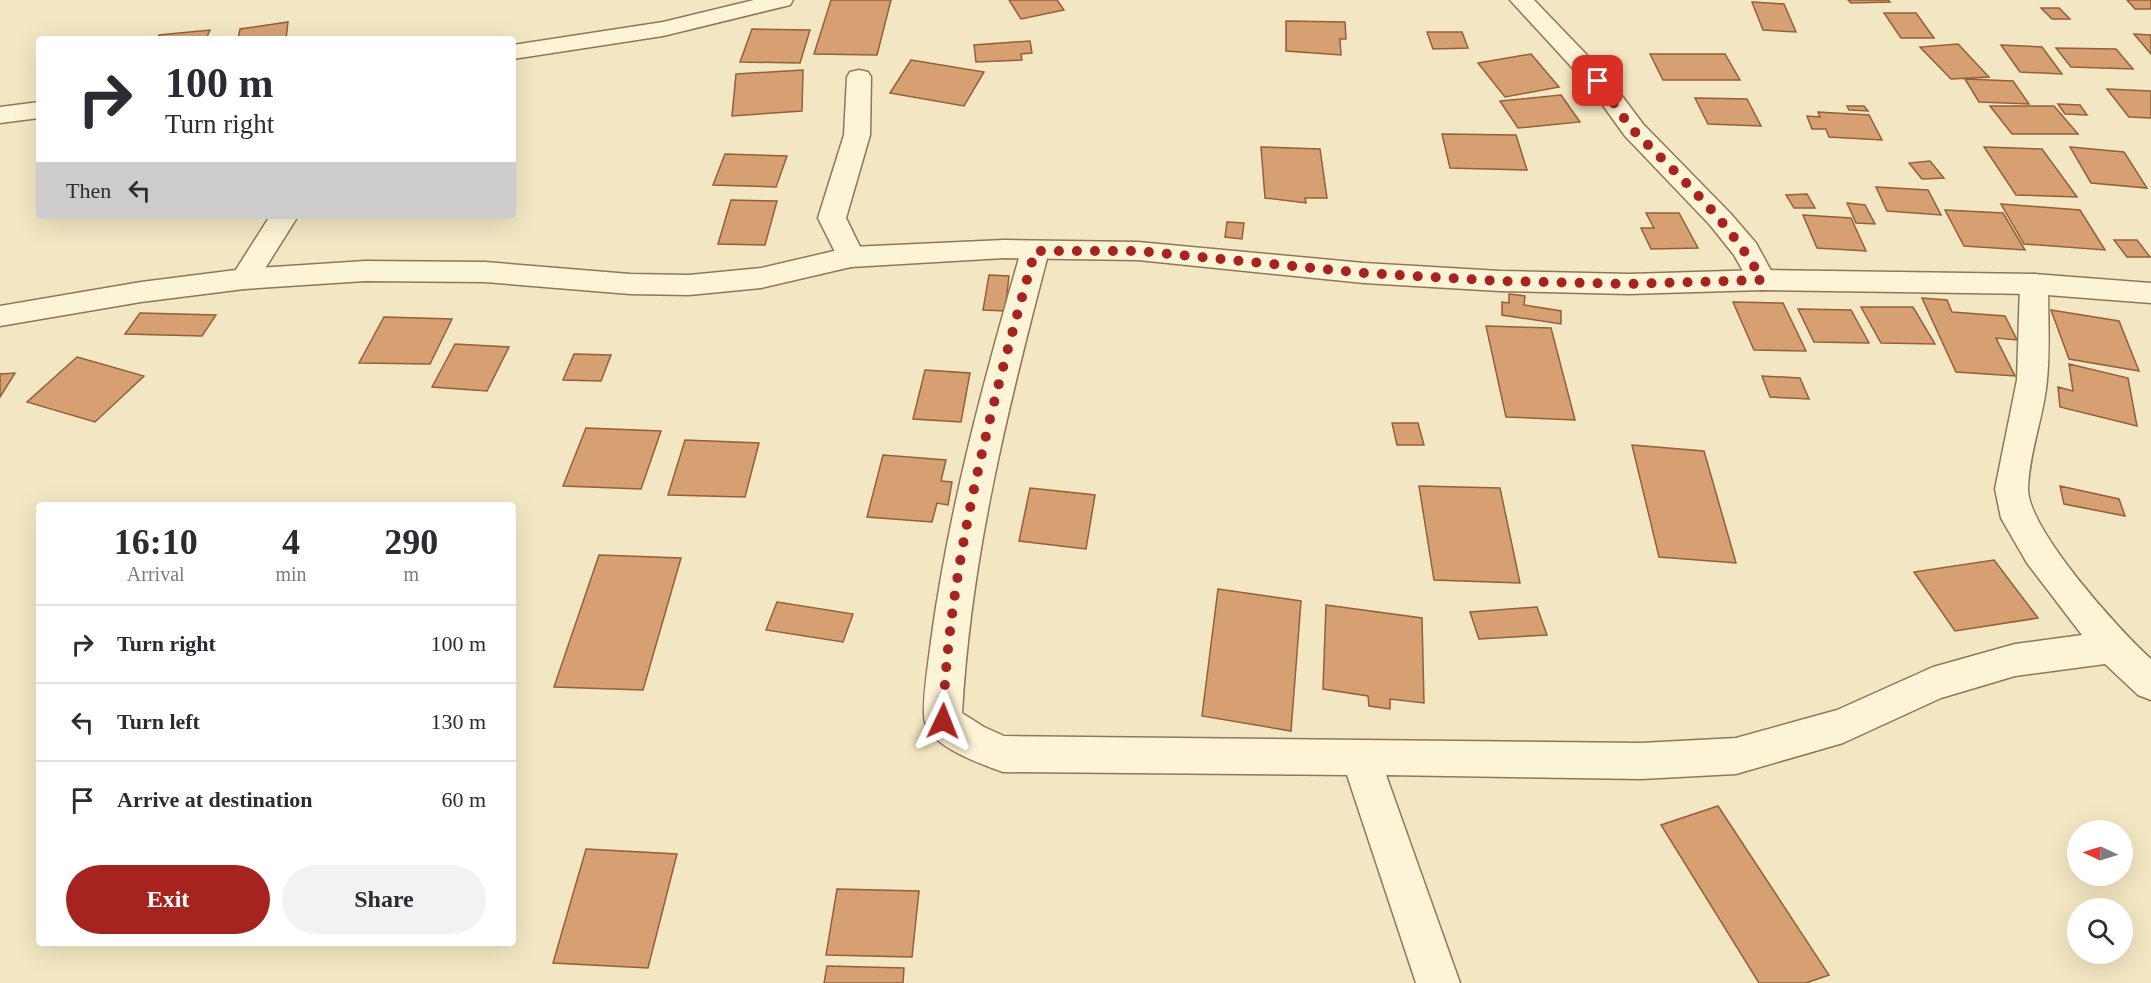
<!DOCTYPE html>
<style>
:root{--surface:#fff;--page:#f2f2f3;--text:#2b2b33;--muted:#7c7c81;--line:#e1e1e2;--accent:#a6231f}
body{margin:0;font-family:Georgia,serif;background:var(--page);color:var(--text);height:100vh;display:flex;flex-direction:column;font-size:22px;white-space:nowrap}
*{box-sizing:border-box;margin:0}
p{font-size:20px;color:var(--muted)}
.icon{flex:none;width:33px;height:33px;fill:none;stroke:currentColor;stroke-width:2;stroke-linecap:round;stroke-linejoin:round}
.map{position:relative;flex:1;overflow:hidden}
.side{position:absolute;left:36px;top:502px;width:480px;height:444px;display:flex;flex-direction:column;background:var(--surface);border-radius:6px;box-shadow:0 6px 24px #0002}
.side>*{flex:none}
.top-card{position:absolute;left:36px;top:36px;width:480px;height:183px;border-radius:6px;box-shadow:0 6px 24px #0002;background:#fff;color:var(--text);overflow:hidden}
.needle{width:39px;rotate:274deg}
.buttons{position:absolute;left:2067px;top:820px;display:grid;gap:12px}
.buttons a{display:grid;place-items:center;width:66px;height:66px;border-radius:50%;background:var(--surface);box-shadow:0 6px 24px #0002;font-size:30px}
.pin{position:absolute;display:grid;place-items:center;width:51px;height:51px;color:#fff;margin:-26px;border-radius:12px;box-shadow:0 3px 9px #0006}
.me{position:absolute;width:66px;margin:-33px;rotate:2deg;stroke-linejoin:round;filter:drop-shadow(0 0 4px #0008)}
.turn{display:flex;align-items:center;gap:21px;height:126px;padding:0 30px;font-size:27px}
.turn .icon{width:78px;height:78px;stroke-width:2.5}
.turn b{display:block;font-size:42px;line-height:51px}
.then{display:flex;align-items:center;height:57px;padding:0 30px;background:#0003;gap:12px;font-size:22px}
.eta{display:flex;justify-content:space-evenly;align-items:center;height:102px;text-align:center}
.eta b{font-size:36px;font-weight:600;line-height:42px}
.button{display:flex;gap:12px;margin-top:auto;padding:12px 30px}
.button a{flex:1;height:69px;border-radius:36px;background:var(--accent);color:#fff;font-size:24px;font-weight:600;line-height:69px;text-align:center}
.button a+a{background:var(--page);color:var(--text)}
ul{padding:0;list-style:none}
li{display:flex;align-items:center;gap:18px;height:78px;padding:0 30px;border-top:2px solid var(--line)}
li div{flex:1}
li b{display:block;font-size:22px}
li em{font-style:normal}
.map>svg:first-child{display:block}
.building{fill:#d6a073;stroke:#926039;stroke-width:1.5}
.lines{fill:none;stroke-linecap:round;stroke-linejoin:round}
.minor-casing{stroke:#8f7756;stroke-width:3}
.tertiary-casing{stroke:#8f7756;stroke-width:3}
.minor{fill:#fdf3d6;fill-rule:evenodd}
.tertiary{fill:#fdf3d6;fill-rule:evenodd}
.route{stroke:#a6231f;stroke-width:10;stroke-dasharray:0 18}
</style>
<div class="map">
<svg width="2151" height="983" viewBox="0 0 2151 983">
<rect width="100%" height="100%" fill="#f3e6c2"/>
<path class="building" d="M831,0H891L877,55L814,54Z
M1009,0H1057L1064,10L1021,19Z
M1848,0H1888L1890,2L1851,3Z
M2127,0H2151V9H2135Z
M1752,2L1784,4L1796,32L1763,30Z
M2041,8H2059L2070,19H2052Z
M1884,13H1916L1934,38H1901Z
M1286,21L1345,22L1346,39H1340L1341,55L1286,51Z
M288,22L286,39H238L240,29Z
M752,29L810,30L800,63L740,62Z
M210,30L206,39H157L159,35Z
M1427,32H1462L1468,48L1433,49Z
M2134,34L2151,35V54Z
M1030,41L1032,53L1021,54L1022,60L976,62L974,45Z
M1958,44L1989,77L1951,79L1920,47Z
M2001,45L2042,47L2062,74L2020,72Z
M2056,48L2116,49L2133,69L2071,67Z
M1531,54L1559,87L1505,97L1478,63Z
M1650,54H1725L1740,80H1663Z
M911,60L984,72L964,106L890,93Z
M803,70L802,111L732,116L736,74Z
M1965,79L2013,81L2029,104L1979,102Z
M2107,89L2151,91V118L2129,117Z
M1561,95L1580,122L1518,128L1500,101Z
M1695,98L1747,99L1761,126L1708,124Z
M2058,104L2080,105L2087,115L2065,114Z
M1847,106H1864L1868,111L1849,110Z
M1990,106H2054L2078,134H2012Z
M1818,112L1869,115L1882,140L1829,137L1826,129H1812L1807,116L1820,117Z
M1442,134L1516,135L1527,170L1450,168Z
M1261,147L1320,149L1327,198H1305L1306,203L1265,198Z
M1984,147L2042,149L2077,197L2016,195Z
M2070,147L2124,152L2147,188L2091,183Z
M725,154L787,156L776,187L713,185Z
M1930,161L1944,178L1922,179L1909,163Z
M1876,187L1928,190L1941,215L1887,211Z
M1807,194L1815,208H1794L1786,195Z
M731,200L777,201L765,245L718,244Z
M1847,203L1865,205L1875,224L1856,223Z
M2001,204L2080,210L2105,250L2024,244Z
M1945,210L2003,213L2025,250L1964,246Z
M1646,213H1679L1698,248L1651,249L1641,228H1654Z
M1803,215L1851,218L1866,251L1817,248Z
M1227,222L1244,223L1242,239L1225,237Z
M2114,240H2137L2150,257H2127Z
M989,275L1009,276L1005,311L983,310Z
M1509,294L1525,296L1524,305L1561,311V324L1502,315V302L1509,303Z
M1922,298L1947,300L1952,312L2005,316L2017,340L1996,338L2015,376L1956,372Z
M1733,302L1783,303L1806,351L1754,350Z
M1861,307H1913L1935,344L1881,343Z
M1798,309L1851,310L1869,343L1814,342Z
M2051,310L2119,321L2139,371L2069,359Z
M140,313L216,315L202,336L125,334Z
M384,317L452,319L430,364L359,363Z
M1486,326L1551,328L1575,420L1506,417Z
M455,344L509,347L487,391L432,387Z
M574,354L611,355L601,381L563,380Z
M77,357L144,376L95,422L27,402Z
M2069,364L2128,378L2137,426L2060,407L2058,387L2073,391Z
M925,370L970,373L961,422L913,419Z
M15,373L0,397V374Z
M1762,376L1800,378L1809,399L1770,397Z
M1392,423H1418L1424,445H1397Z
M586,428L661,431L641,489L563,486Z
M685,440L759,443L745,497L668,495Z
M1632,445L1704,451L1736,563L1659,557Z
M883,455L946,460L941,481L952,482L948,505L937,503L932,522L867,517Z
M1419,486L1500,488L1520,583L1434,580Z
M2060,486L2119,499L2125,516L2064,504Z
M1030,488L1095,495L1086,549L1019,541Z
M599,555L681,558L643,690L554,687Z
M1994,560L2038,618L1955,631L1914,572Z
M1218,589L1301,601L1291,731L1202,716Z
M777,602L853,614L843,642L766,630Z
M1326,605L1422,618L1424,703L1390,699V709L1369,706L1368,696L1323,689Z
M1537,607L1547,635L1479,639L1470,612Z
M1718,806L1829,975L1806,983H1759L1661,825Z
M586,849L677,854L648,968L553,963Z
M837,889L919,891L912,957L826,955Z
M827,966L904,968L903,983H824Z"/>
<g class="lines">
<defs>
<path id="minor" d="M754,0H793L790,5L663,36L513,59V45L663,22Z
M1510,0H1534L1607,76L1643,124L1730,213L1756,243L1776,280L1772,287L1762,290L1752,287L1734,255L1710,225L1625,136L1589,86Z
M859,70L868,72L871,77L870,135L846,218L865,257L861,264L851,267L841,264L818,218L844,135L847,77L850,72Z
M39,102V118L0,123V107Z
M270,216H298L254,286L244,289L234,286L230,279Z
M1035,242L1045,244L1049,251C1009,403 971,555 962,713L984,727L1004,736L1641,743L1736,738L1837,710L1933,667L2015,644L2082,635L2027,563L2001,518L1995,489L2017,380L2020,284L2024,277L2034,274L2044,277L2048,284C2048,316 2050,348 2047,380C2044,416 2029,452 2028,488C2027,529 2120,631 2151,659V700L2138,695L2105,664L2015,676L1941,698L1843,743L1736,774L1641,779L1386,775L1460,983H1416L1347,775L1003,772C981,764 931,747 925,722C921,707 929,659 931,641C949,508 984,379 1021,251L1025,244Z"/>
<path id="tertiary" d="M1004,240L1138,242L1364,263L1500,271L1629,274L1762,270L2034,274L2151,283V303L2034,294L1762,290L1629,294L1500,291L1364,283L1138,260L1004,258L851,267L761,288L689,295L630,294L485,282L365,281L244,289L141,302L0,326V306L141,282L244,269L365,261L485,262L630,274L689,275L761,268L851,247Z"/>
</defs>
<use href="#minor" class="minor-casing"/>
<use href="#tertiary" class="tertiary-casing"/>
<use href="#minor" class="minor"/>
<use href="#tertiary" class="tertiary"/>
</g>
<g class="lines">
<path class="route" d="M943,721C948,567 993,399 1035,251H1138L1364,273L1500,281L1629,284L1762,280C1730,222 1682,179 1636,133C1622,118 1611,97 1598,81"/>
</g>
</svg>
<div class="buttons">
<a><svg class="needle" viewBox="-14 -14 28 28"><path d="M0-13l5 13h-10z" fill="#e53935"/><path d="M0 13l5-13h-10z" fill="#7c7c81"/></svg></a>
<a><svg class="icon" aria-label="search" viewBox="0 0 24 24"><circle cx="10" cy="10" r="6"/><path d="M15 15l6 6"/></svg></a>
</div>
<div class="pin" style="left:1598px;top:81px;background:#d93025"><svg class="icon" aria-label="arrive" viewBox="0 0 24 24"><path d="M6 21V4h12l-3 4 3 4H6"/></svg></div>
<svg class="me" style="left:943px;top:721px" viewBox="-20 -20 40 40"><path d="M0-17L14 15 0 8-14 15z" fill="#a6231f" stroke="#fff" stroke-width="4"/></svg>
<div class="top-card">
<div class="turn"><svg class="icon" aria-label="right" viewBox="0 0 24 24"><path d="M7 20v-9h11M14 6l5 5-5 5"/></svg><div><b>100 m</b>Turn right</div></div>
<div class="then">Then<svg class="icon" aria-label="left" viewBox="0 0 24 24"><path d="M17 20v-9H6M10 6l-5 5 5 5"/></svg></div>
</div>
<section class="side">
<div class="eta">
<div><b>16:10</b><p>Arrival</p></div>
<div><b>4</b><p>min</p></div>
<div><b>290</b><p>m</p></div>
</div>
<ul>
<li><svg class="icon" aria-label="right" viewBox="0 0 24 24"><path d="M7 20v-9h11M14 6l5 5-5 5"/></svg><div><b>Turn right</b></div><em>100 m</em></li>
<li><svg class="icon" aria-label="left" viewBox="0 0 24 24"><path d="M17 20v-9H6M10 6l-5 5 5 5"/></svg><div><b>Turn left</b></div><em>130 m</em></li>
<li><svg class="icon" aria-label="arrive" viewBox="0 0 24 24"><path d="M6 21V4h12l-3 4 3 4H6"/></svg><div><b>Arrive at destination</b></div><em>60 m</em></li>
</ul>
<div class="button"><a>Exit</a><a>Share</a></div>
</section>
</div>
